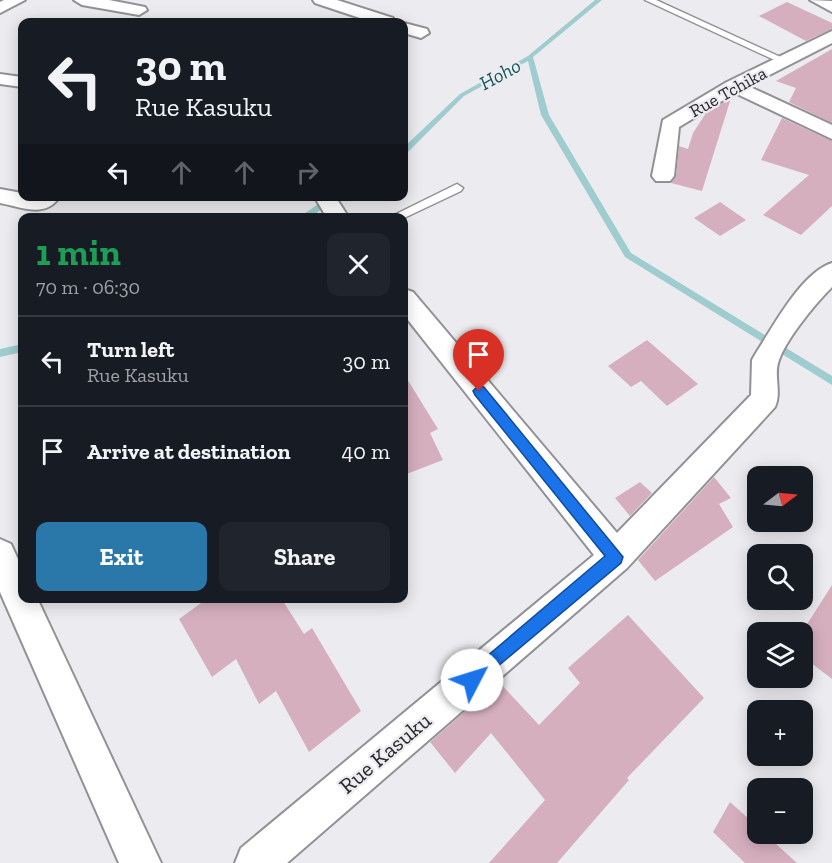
<!DOCTYPE html>
<meta charset="utf-8">
<style>
:root{--surface:#171b24;--page:#20242c;--text:#f1f3f6;--muted:#9ea1a6;--line:#363941;--accent:#2a78aa}
body{margin:0;font-family:"Zilla Slab",serif;background:var(--page);color:var(--text);height:100vh;display:flex;flex-direction:column;font-size:22px;white-space:nowrap}
*{box-sizing:border-box;margin:0}
p{font-size:20px;color:var(--muted)}
.icon{flex:none;width:33px;height:33px;fill:none;stroke:currentColor;stroke-width:2;stroke-linecap:round;stroke-linejoin:round}
.map{position:relative;flex:1;overflow:hidden}
.panel{position:absolute;left:18px;top:213px;width:390px;height:390px;display:flex;flex-direction:column;background:var(--surface);border-radius:12px;box-shadow:0 3px 15px #0003}
.panel>*{flex:none}
.top-card{position:absolute;left:18px;top:18px;width:390px;height:183px;border-radius:12px;box-shadow:0 3px 15px #0003;background:#171b24;color:var(--text);overflow:hidden}
.needle{width:39px;rotate:74deg}
.tools{position:absolute;left:747px;top:466px;display:grid;gap:12px}
.tools a{display:grid;place-items:center;width:66px;height:66px;border-radius:12px;background:var(--surface);box-shadow:0 3px 15px #0003;font-size:30px}
.pin{position:absolute;display:grid;place-items:center;width:51px;height:51px;color:#fff;margin:-62px -26px;border-radius:50% 50% 50% 0;rotate:-45deg;box-shadow:0 0 6px #0007}
.pin .icon{rotate:45deg}
.me{position:absolute;width:66px;margin:-33px;rotate:50deg;stroke-linejoin:round;filter:drop-shadow(0 0 4px #0008)}
.turn{display:flex;align-items:center;gap:21px;height:126px;padding:0 18px;font-size:27px}
.turn .icon{width:78px;height:78px;stroke-width:2.5}
.turn b{display:block;font-size:42px;line-height:51px}
.lanes{display:flex;align-items:center;height:57px;padding:0 18px;background:#0003;justify-content:center;gap:30px;direction:ltr}
.lanes .off{opacity:.35}
.round{display:grid;place-items:center;flex:none;width:63px;height:63px;border-radius:12px;background:var(--page)}
.headline{display:flex;align-items:center;justify-content:space-between;height:102px;padding:0 18px}
h1{font-size:36px;font-weight:700;line-height:45px;color:#1e9e55}
.cta{display:flex;gap:12px;margin-top:auto;padding:12px 18px}
.cta a{flex:1;height:69px;border-radius:12px;background:var(--accent);color:#fff;font-size:24px;font-weight:700;line-height:69px;text-align:center}
.cta a+a{background:var(--page);color:var(--text)}
ul{padding:0;list-style:none}
li{display:flex;align-items:center;gap:18px;height:90px;padding:0 18px;border-top:2px solid var(--line)}
li div{flex:1}
li b{display:block;font-size:22px}
li em{font-style:normal}
.map>svg:first-child{display:block}
.lines{fill:none;stroke-linecap:round;stroke-linejoin:round}
.stream{fill:#9ecccf;fill-rule:evenodd}
.building{fill:#d6afbe}
.lane-casing{stroke:#929296;stroke-width:3}
.street-casing{stroke:#929296;stroke-width:4}
.lane{fill:#fff;fill-rule:evenodd}
.street{fill:#fff;fill-rule:evenodd}
.route{fill:#1a73e8;stroke:#114b97;stroke-width:1.5}
.labels{text-anchor:middle;dominant-baseline:central;stroke-width:4.5;stroke-linejoin:round;paint-order:stroke}
.far-street-label{font-size:18px;fill:#29292b;stroke:#ececf0}
.far-water-label{font-size:20px;font-style:italic;fill:#16575b;stroke:#ececf0}
.street-label{font-size:22px;fill:#29292b;stroke:#ececf0}
</style>
<div class="map">
<svg width="832" height="863" viewBox="0 0 832 863">
<rect width="100%" height="100%" fill="#ececf0"/>
<g class="lines">
<path class="stream" d="M595,0H602L533,57L549,115L631,253L832,376V385L625,257L541,115L528,61L464,96L407,153H404V147L460,94L528,56Z
M330,196H341L309,218H298Z
M22,344V352L0,357V349Z"/>
</g>
<path class="building" d="M787,2L832,23V29L806,41L759,16Z
M832,49V123L789,102L796,88L776,81Z
M731,98L702,191L671,183L676,176L679,146L688,149L693,133L706,113Z
M782,118L832,141V206L801,235L763,215L809,175L761,160Z
M720,202L746,220L720,236L694,218Z
M647,340L698,384L667,406L641,381L631,387L608,366Z
M404,374L438,429L430,433L443,460L404,475Z
M714,477L731,498L719,504L733,527L655,581L638,560Z
M640,482L652,493L630,516L615,498Z
M832,585V679L802,656V632Z
M208,598H281L304,634L312,628L361,711L309,752L276,691L259,704L236,659L212,677L179,619Z
M628,615L704,698L627,778L629,780L557,863H489L545,800L491,733L455,773L430,742L499,682L539,725L580,683L568,668Z
M730,802L758,827V834H765L797,863H745L713,832Z"/>
<g class="lines">
<defs>
<path id="lane" d="M645,0H656L789,61L781,63Z
M457,184L463,188L461,191L404,218H388Z"/>
<path id="street" d="M4,0H25L0,13V2Z
M74,0H109L145,7L147,10L139,15L82,5Z
M313,0H337L393,18L395,22H372L315,3Z
M810,0L832,1V12Z
M404,23L427,29L429,33L421,38L404,33Z
M832,31V43L748,86L832,125V139L735,93L679,127L674,176L670,181H656L652,176L663,120L727,82Z
M0,74L22,77V87L0,84Z
M0,189L22,193V196H60C46,219 22,207 0,203Z
M314,196H335L349,218H327Z
M832,263V287C815,304 787,338 779,360C773,375 782,392 775,407L627,568L287,863H235L241,848L594,555L404,315V289L413,292L617,533L751,395L752,360L756,353C773,327 801,273 832,263Z
M0,539L11,544L22,568V598H37L161,863H119L0,592Z"/>
</defs>
<use href="#lane" class="lane-casing"/>
<use href="#street" class="street-casing"/>
<use href="#lane" class="lane"/>
<use href="#street" class="street"/>
</g>
<path class="route" d="M479,385L484,387L623,557L621,563L472,688L466,686L463,680L466,674L605,556L475,395L473,391Z"/>
<g class="labels">
<g class="far-street-label">
<text transform="translate(728 92) rotate(-29)">Rue Tchika</text>
</g>
<g class="far-water-label">
<text transform="translate(500 74) rotate(-29)">Hoho</text>
</g>
<g class="street-label">
<text transform="translate(385 753) rotate(-40)">Rue Kasuku</text>
</g>
</g>
</svg>
<div class="tools">
<a><svg class="needle" viewBox="-14 -14 28 28"><path d="M0-13l5 13h-10z" fill="#e53935"/><path d="M0 13l5-13h-10z" fill="#9ea1a6"/></svg></a>
<a><svg class="icon" aria-label="search" viewBox="0 0 24 24"><circle cx="10" cy="10" r="6"/><path d="M15 15l6 6"/></svg></a>
<a><svg class="icon" aria-label="layers" viewBox="0 0 24 24"><path d="M12 4l9 5-9 5-9-5zM3 14l9 5 9-5"/></svg></a>
<a>+</a>
<a>−</a>
</div>
<div class="pin" style="left:479px;top:391px;background:#d93025"><svg class="icon" aria-label="arrive" viewBox="0 0 24 24"><path d="M6 21V4h12l-3 4 3 4H6"/></svg></div>
<svg class="me" style="left:472px;top:680px" viewBox="-20 -20 40 40"><circle r="19" fill="#fff"/><path d="M0-13L10 11 0 6-10 11z" fill="#1a73e8"/></svg>
<div class="top-card">
<div class="turn"><svg class="icon" aria-label="left" viewBox="0 0 24 24"><path d="M17 20v-9H6M10 6l-5 5 5 5"/></svg><div><b>30 m</b>Rue Kasuku</div></div>
<div class="lanes"><svg class="icon" aria-label="left" viewBox="0 0 24 24"><path d="M17 20v-9H6M10 6l-5 5 5 5"/></svg><svg class="icon off" aria-label="ahead" viewBox="0 0 24 24"><path d="M12 20V5M6 11l6-6 6 6"/></svg><svg class="icon off" aria-label="ahead" viewBox="0 0 24 24"><path d="M12 20V5M6 11l6-6 6 6"/></svg><svg class="icon off" aria-label="right" viewBox="0 0 24 24"><path d="M7 20v-9h11M14 6l5 5-5 5"/></svg></div>
</div>
<section class="panel">
<div class="headline"><div><h1>1 min</h1><p>70 m · 06:30</p></div><a class="round"><svg class="icon" aria-label="close" viewBox="0 0 24 24"><path d="M6 6l12 12M18 6L6 18"/></svg></a></div>
<ul>
<li><svg class="icon" aria-label="left" viewBox="0 0 24 24"><path d="M17 20v-9H6M10 6l-5 5 5 5"/></svg><div><b>Turn left</b><p>Rue Kasuku</p></div><em>30 m</em></li>
<li><svg class="icon" aria-label="arrive" viewBox="0 0 24 24"><path d="M6 21V4h12l-3 4 3 4H6"/></svg><div><b>Arrive at destination</b></div><em>40 m</em></li>
</ul>
<div class="cta"><a>Exit</a><a>Share</a></div>
</section>
</div>
